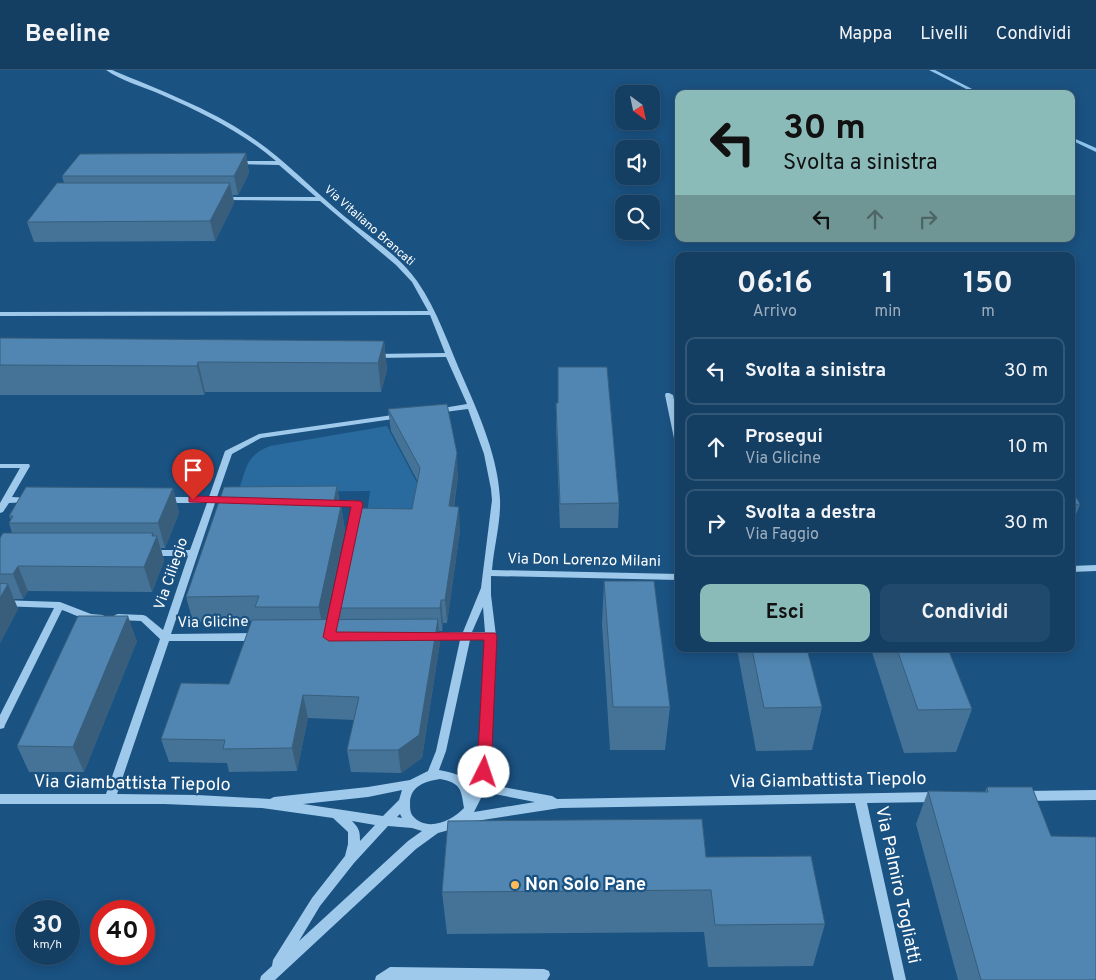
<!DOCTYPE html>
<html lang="it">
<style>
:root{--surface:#143e62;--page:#21496b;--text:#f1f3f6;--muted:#9daebe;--line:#335777;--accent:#8bbbb9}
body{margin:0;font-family:Overpass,sans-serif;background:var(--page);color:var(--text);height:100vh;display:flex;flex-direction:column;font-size:19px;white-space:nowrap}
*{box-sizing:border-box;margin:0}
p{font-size:16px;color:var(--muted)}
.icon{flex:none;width:28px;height:28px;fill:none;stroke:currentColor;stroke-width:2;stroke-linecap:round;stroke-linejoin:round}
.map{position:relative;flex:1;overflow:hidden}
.details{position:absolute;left:675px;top:182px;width:400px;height:400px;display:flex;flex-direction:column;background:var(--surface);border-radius:10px;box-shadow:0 2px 12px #0003,0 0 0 1px var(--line)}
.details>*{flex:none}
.top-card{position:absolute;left:675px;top:20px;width:400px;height:152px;border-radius:10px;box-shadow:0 2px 12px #0003,0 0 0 1px var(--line);background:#8bbbb9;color:#111;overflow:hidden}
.needle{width:32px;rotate:147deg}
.tools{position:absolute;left:615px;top:15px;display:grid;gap:10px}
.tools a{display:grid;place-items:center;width:45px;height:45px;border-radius:10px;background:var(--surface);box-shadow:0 2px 12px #0003,0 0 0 1px var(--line);font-size:25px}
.speed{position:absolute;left:15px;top:830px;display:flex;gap:10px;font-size:25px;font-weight:700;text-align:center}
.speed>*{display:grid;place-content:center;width:65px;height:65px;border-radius:50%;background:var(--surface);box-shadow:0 2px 12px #0003,0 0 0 1px var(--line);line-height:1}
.speed small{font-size:12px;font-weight:400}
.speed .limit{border:8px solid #d22;background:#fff;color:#111}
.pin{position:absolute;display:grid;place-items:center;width:42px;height:42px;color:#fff;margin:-51px -21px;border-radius:50% 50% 50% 0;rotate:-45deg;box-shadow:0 0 5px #0007}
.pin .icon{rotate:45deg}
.me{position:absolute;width:55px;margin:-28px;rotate:4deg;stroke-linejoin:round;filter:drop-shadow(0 0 4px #0008)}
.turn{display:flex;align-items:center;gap:18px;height:105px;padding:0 25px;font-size:22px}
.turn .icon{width:65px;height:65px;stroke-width:2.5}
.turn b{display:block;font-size:35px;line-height:42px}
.lanes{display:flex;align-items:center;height:48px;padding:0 25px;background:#0003;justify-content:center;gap:25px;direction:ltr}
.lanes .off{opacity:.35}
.eta{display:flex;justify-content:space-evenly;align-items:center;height:85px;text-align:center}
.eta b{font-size:30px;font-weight:700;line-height:35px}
.primary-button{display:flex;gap:10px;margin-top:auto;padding:10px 25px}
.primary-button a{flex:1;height:58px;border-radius:10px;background:var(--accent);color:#111;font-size:20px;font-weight:700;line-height:58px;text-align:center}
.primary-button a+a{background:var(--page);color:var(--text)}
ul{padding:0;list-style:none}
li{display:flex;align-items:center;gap:15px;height:68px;margin:0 10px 8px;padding:0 15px;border:2px solid var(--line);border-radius:10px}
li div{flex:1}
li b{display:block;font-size:19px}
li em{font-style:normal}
header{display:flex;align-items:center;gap:30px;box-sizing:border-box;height:70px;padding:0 25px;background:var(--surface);border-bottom:1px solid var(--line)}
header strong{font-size:24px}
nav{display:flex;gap:28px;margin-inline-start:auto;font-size:18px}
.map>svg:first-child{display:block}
.green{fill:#296b9f}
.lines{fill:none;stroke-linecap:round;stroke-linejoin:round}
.stream{fill:#91c5ed;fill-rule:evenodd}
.minor{fill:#9ec9eb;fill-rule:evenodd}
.wall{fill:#457398}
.shaded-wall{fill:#385e7c}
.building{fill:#5086b1;stroke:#385e7c}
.route{fill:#e11d48;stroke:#92132f}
.poi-dot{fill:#fdbc59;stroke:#1a5282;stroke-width:2}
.labels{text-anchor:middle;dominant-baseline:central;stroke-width:4.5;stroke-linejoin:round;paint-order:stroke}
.far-street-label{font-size:12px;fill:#fff;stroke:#1a5282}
.street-label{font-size:15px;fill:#fff;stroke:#1a5282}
.near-street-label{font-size:18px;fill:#fff;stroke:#1a5282}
.near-poi-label{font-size:18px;font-weight:bold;fill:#fff;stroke:#1a5282;text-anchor:start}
</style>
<header>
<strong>Beeline</strong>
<nav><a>Mappa</a><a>Livelli</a><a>Condividi</a></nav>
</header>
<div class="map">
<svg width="1096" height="910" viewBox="0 0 1096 910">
<rect width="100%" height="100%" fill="#1a5282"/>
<path class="green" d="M387,356L433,443L367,444L370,421L238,422C247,398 245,386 270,376Z"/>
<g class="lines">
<path class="stream" d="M929,0H935L982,24H976Z
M1071,67L1096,78V82L1071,70Z"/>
<path class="minor" d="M106,0H112C159,20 209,38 251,67C285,90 313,120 344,146C369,167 398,184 417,211C438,241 449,277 464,310C480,347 498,387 500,429C501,452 494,476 492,500L679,504V510L491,506V525L496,566L495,591L491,685L486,714L552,726L557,729L936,722L940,724L942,727L940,730L936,732L867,733L906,910H894L855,733L560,738L463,753L449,760L438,763L416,779L275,910H260L261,906L272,896L273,890L312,828L345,786L348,774V762L333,748L262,738L164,734H0V724H106L160,569L141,551L118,550L115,549L113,547L115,545L118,544L143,545L146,546L163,560L188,486H151L146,483L151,480H190L207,433H164L160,430L164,427H209L225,381L259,364L400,344L404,346L400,348L261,368L232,384L217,427H231L235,430L231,433H215L171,564L257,563L260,565L262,567L260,569L257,571H169L117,724L197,725L270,729L274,727L368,717L410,710L428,701L436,681L460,570H428L425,568L423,566L425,564L428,562H463L481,518L492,430L491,419L484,384L468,339L437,343L433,341L437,339L467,334L446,287L374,288L370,286L374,284L445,283L430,245L0,246V242L428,241L412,212L396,195L320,131L221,130L220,129L223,127H316L279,95L234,94L233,93L236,91H276C242,62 203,43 162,25C144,17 122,11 106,0ZM483,537L485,562H472ZM470,570H485V605L480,685L476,711C463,707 452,702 439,700L446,681ZM440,709C461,713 461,719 464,738C452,751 426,763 412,745C410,742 410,737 410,733C410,716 426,711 440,709ZM402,720L399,730L383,746L303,734L368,727ZM484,722L535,732L474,742ZM400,744L402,748L397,747ZM352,751L375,755L360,771C360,761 359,758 352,751ZM388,756L412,758L422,761L408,771L299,871L320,836L354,793Z
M666,323H669L673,325L679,353V375L675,373L665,325Z
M0,394H29L30,396L12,427L31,428L32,430L31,432L9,433L3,442L0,443V433L20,398H0Z
M329,430L360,431L361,433L357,451L354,452L350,449L352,436L326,435L325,433L326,431Z
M1096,495V501L1071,502V496Z
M0,530L60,532L91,544L103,545L105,547L103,549C89,553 76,545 62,540L5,655L4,658L0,659V645L54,538L0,536Z
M1096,720V730L1024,731L1020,729L1018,726L1020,723L1024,721Z
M390,897L544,899L549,901L550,905L547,910H375L376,906Z"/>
</g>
<path class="wall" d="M246,83L249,103L238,125H233L234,133L215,171L34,172L27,152L64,113L62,106Z
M0,268L384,271L387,300L381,322H205L204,325H0Z
M558,297L619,433L618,458H560L556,357V333H558Z
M388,339L458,406L454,437L460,460L447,553H443L442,561H439L440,572L422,688L401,703L351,702L347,680L354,650L308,648L297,701L229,702L227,693L169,692L161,669L229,614L252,551L193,552L186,527L337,416L340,436H341L345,460L326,549H335L333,538L412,439L418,412L391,361Z
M173,418L179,443L165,478H161L164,491L152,522L28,521L23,529H14L18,539L0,573V468L12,463L9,453L11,450L9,446Z
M1071,419L1080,434L1071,458Z
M604,511L670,637L665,680H610L602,554Z
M137,571L84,702H29L17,676Z
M737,579H807L822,637L812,680L756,681Z
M871,579H948L972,639L956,682L904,683Z
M987,717L1051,766L1096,910H958L916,754L928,721L985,722Z
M706,787L825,854L813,896L708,897L704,862L447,864L442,822Z"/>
<path class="shaded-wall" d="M246,83L249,103L238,125L234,106Z
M230,113L234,133L215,171L210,151Z
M384,271L387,300L381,322L378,293Z
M198,292L205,322L204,325L197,296Z
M457,383L458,406L450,459L449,436Z
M337,416L340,439L341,436L345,460L323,562L319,537L333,436Z
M173,418L179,443L165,478L158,453Z
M459,437L460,460L447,553L445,530Z
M153,463L156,470L157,466L164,491L152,522L144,497Z
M18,496L28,521L23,529L13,504Z
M8,514L18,539L0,573V528Z
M441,530L443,553L442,561L440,538Z
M128,546L137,571L84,702L73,677Z
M438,549L440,572L422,688L401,703L398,680Z
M303,625L308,648L297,701L292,678Z"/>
<path class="building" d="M246,83L234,106H62L80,84Z
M57,113H230L210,151L27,152Z
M0,268L384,271L378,293L198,292L197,296L0,295Z
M558,297H607L619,433L560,434L556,333H558Z
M447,334L457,383L449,436L459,437L445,530H441L440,538H333L354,438L412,439L420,398L388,339Z
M337,416L333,436H341L319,537H255L259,526L186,527L224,417Z
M26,417L173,418L158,453H9L13,446H9Z
M1071,419L1080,434L1071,435Z
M3,463H153L152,466H157L144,497L18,496L13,504H0V468Z
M604,511H654L670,637H613Z
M0,513L8,514L0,528Z
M78,546H128L73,677L17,676Z
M438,549L419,665L398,680H347L359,627L303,625L292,678L223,679L225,670L161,669L181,613L229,614L252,550Z
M752,579H807L822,637L764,638Z
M897,579H948L972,639L918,640Z
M987,717H1032L1051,766L1096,767V910H981L928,721L988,722Z
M702,749L706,787L811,786L825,854L715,855L711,820L442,822L448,751Z"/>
<path class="route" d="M193,426L361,431L363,434L336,562L495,563L497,566L491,702L489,706H479L477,702L484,570L329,571L323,567L351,437L189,432V427Z"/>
<circle class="poi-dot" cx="515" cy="815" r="5"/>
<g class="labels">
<g class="far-street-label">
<text transform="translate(369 156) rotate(41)">Via Vitaliano Brancati</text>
</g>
<g class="street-label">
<text transform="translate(584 491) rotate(1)">Via Don Lorenzo Milani</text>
<text transform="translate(172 504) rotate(-71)">Via Ciliegio</text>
<text transform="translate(213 553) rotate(-1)">Via Glicine</text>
</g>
<g class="near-street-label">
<text transform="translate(828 711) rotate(-1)">Via Giambattista Tiepolo</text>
<text transform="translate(132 714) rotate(1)">Via Giambattista Tiepolo</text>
<text transform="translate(897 815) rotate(78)">Via Palmiro Togliatti</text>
</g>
<g class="near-poi-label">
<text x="525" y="815">Non Solo Pane</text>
</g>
</g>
</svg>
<div class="tools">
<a><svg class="needle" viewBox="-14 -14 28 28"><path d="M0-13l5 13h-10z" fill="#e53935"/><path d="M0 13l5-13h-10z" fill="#9daebe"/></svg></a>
<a><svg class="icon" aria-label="sound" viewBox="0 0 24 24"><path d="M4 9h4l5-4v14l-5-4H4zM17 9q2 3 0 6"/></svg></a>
<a><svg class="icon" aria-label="search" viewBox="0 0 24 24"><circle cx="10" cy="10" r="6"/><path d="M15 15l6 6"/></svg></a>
</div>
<div class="speed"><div>30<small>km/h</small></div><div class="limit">40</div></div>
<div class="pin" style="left:193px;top:430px;background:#d93025"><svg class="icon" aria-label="arrive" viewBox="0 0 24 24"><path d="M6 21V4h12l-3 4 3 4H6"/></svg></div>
<svg class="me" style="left:484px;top:702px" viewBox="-20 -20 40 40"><circle r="19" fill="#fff"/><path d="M0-13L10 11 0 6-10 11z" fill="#e11d48"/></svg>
<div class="top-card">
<div class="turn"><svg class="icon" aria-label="left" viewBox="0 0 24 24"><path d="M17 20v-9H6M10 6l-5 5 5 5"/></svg><div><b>30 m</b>Svolta a sinistra</div></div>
<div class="lanes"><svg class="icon" aria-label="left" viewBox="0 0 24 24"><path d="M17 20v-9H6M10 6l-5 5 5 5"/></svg><svg class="icon off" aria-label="ahead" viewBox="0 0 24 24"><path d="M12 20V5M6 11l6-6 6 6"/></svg><svg class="icon off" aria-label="right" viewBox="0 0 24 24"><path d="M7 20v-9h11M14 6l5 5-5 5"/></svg></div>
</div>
<section class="details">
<div class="eta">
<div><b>06:16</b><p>Arrivo</p></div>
<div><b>1</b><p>min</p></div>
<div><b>150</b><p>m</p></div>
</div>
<ul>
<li><svg class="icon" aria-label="left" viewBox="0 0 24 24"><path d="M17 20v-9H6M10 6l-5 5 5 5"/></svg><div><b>Svolta a sinistra</b></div><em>30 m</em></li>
<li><svg class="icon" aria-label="ahead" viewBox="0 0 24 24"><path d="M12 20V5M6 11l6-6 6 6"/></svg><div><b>Prosegui</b><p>Via Glicine</p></div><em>10 m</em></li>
<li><svg class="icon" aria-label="right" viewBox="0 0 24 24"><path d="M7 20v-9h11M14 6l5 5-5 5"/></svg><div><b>Svolta a destra</b><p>Via Faggio</p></div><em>30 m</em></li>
</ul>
<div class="primary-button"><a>Esci</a><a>Condividi</a></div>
</section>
</div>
